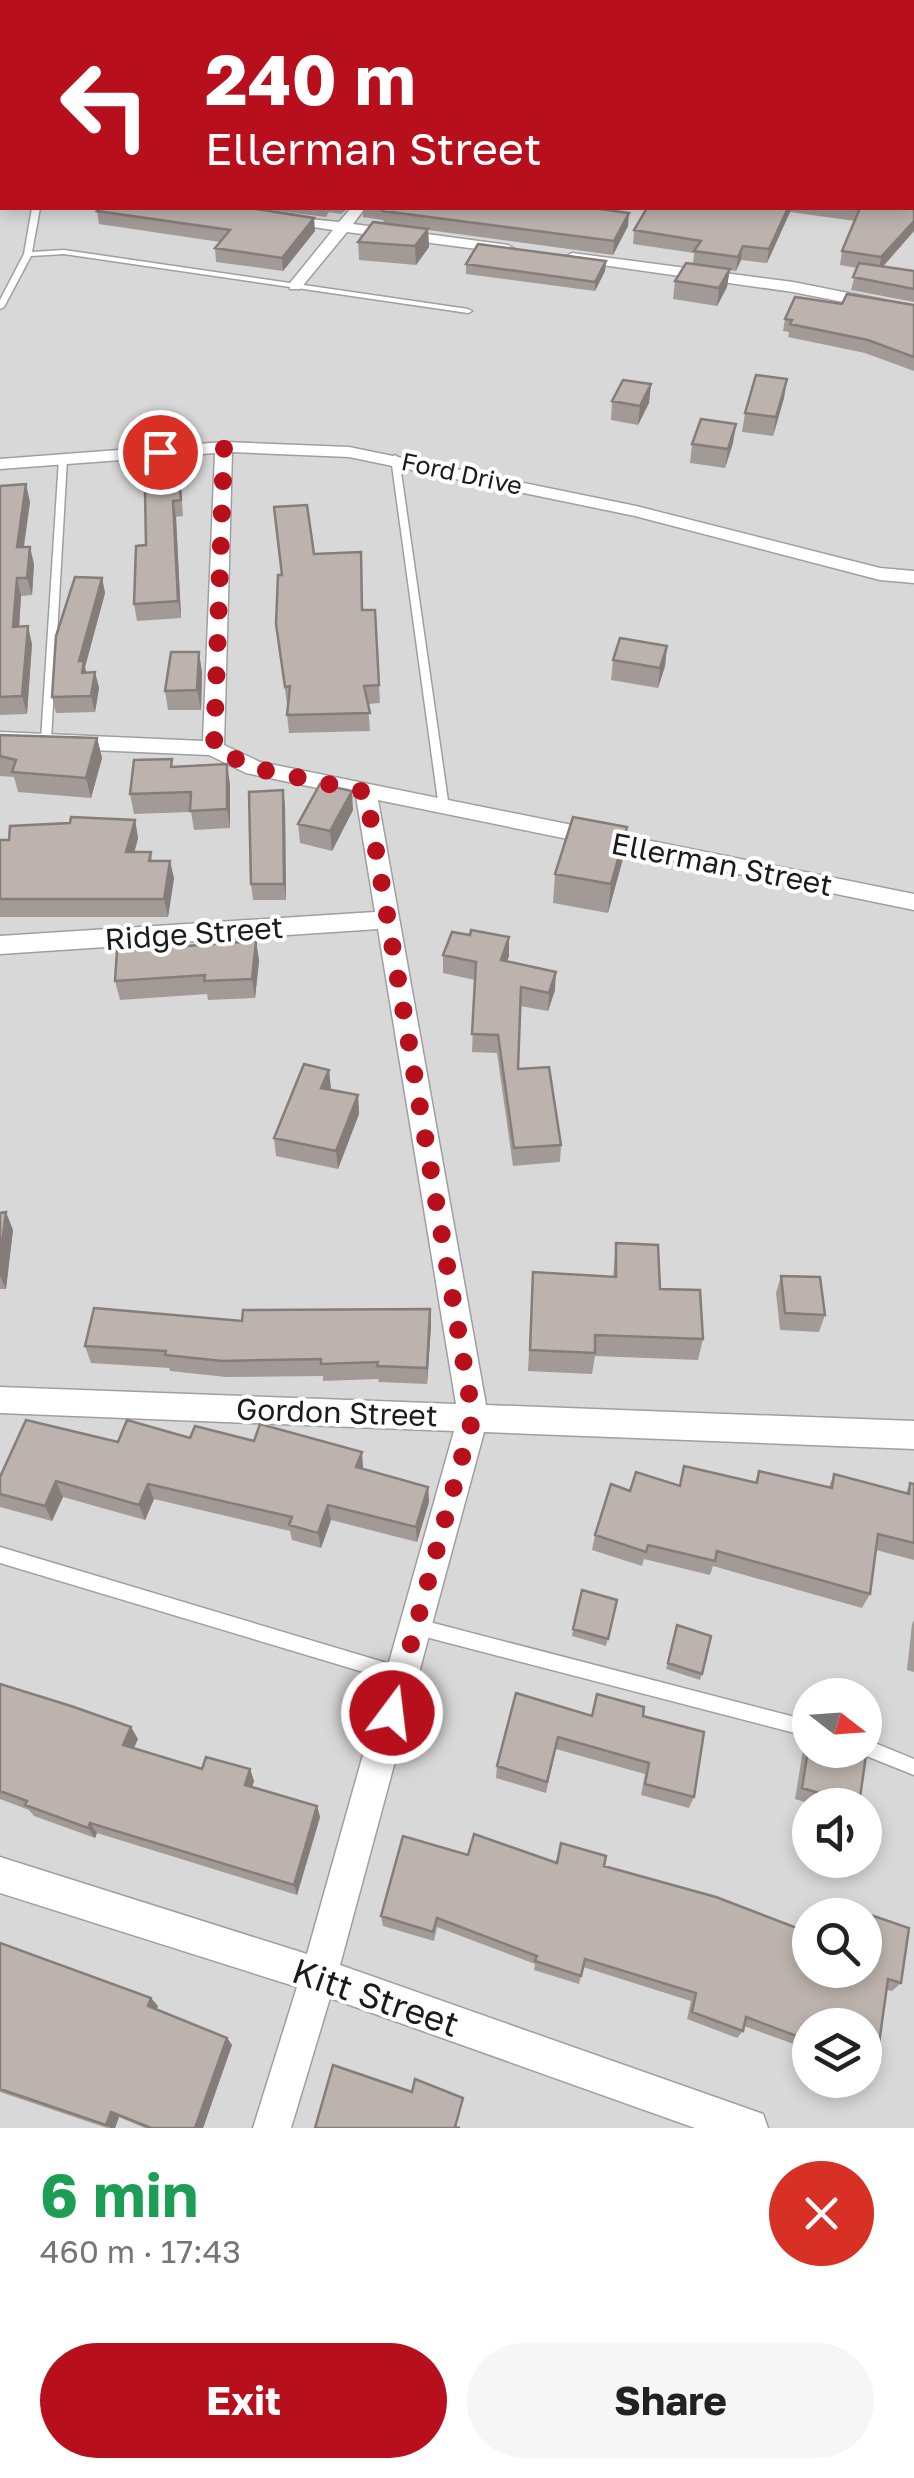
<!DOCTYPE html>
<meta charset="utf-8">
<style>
:root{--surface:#fff;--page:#f6f6f6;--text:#222;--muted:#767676;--accent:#b70f1c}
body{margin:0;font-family:"Golos Text",sans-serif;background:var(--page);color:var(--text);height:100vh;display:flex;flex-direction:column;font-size:38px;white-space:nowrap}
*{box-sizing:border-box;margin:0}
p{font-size:32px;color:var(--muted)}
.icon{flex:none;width:55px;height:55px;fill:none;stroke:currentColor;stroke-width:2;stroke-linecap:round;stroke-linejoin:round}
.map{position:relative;height:2128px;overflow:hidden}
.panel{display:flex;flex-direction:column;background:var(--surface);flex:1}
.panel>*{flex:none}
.guide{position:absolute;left:0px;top:0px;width:915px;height:210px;box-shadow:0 5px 15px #0003;background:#b70f1c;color:#fff;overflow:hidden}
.needle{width:65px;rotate:107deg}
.tools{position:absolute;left:792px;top:1678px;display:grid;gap:20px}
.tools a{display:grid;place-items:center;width:90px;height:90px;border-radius:50%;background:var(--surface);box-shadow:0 5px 15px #0003;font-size:50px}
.pin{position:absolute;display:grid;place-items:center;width:85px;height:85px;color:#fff;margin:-42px;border:5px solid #fff;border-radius:50%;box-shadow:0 2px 10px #0007}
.me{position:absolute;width:110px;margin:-55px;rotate:15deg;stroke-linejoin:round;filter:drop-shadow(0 0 8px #0008)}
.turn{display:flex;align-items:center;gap:35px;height:210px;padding:0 40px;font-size:45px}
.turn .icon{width:130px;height:130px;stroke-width:2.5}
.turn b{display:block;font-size:70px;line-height:85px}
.round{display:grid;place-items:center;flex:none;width:105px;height:105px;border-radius:52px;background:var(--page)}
.headline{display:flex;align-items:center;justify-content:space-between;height:170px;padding:0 40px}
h1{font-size:60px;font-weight:700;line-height:75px;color:#1e9e55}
.action{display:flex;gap:20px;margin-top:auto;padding:20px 40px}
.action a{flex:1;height:115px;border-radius:60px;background:var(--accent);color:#fff;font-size:40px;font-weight:700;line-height:115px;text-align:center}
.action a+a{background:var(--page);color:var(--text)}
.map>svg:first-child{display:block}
.residential{fill:#d9d8d8;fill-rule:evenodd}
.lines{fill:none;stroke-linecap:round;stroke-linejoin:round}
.service-casing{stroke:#9f9f9f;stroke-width:3}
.minor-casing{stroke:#9f9f9f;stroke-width:3}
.service{fill:#fff;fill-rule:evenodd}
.minor{fill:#fff;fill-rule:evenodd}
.wall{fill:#a29a96}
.shaded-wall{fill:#847d7a}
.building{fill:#bcb3ae;stroke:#847d7a;stroke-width:2.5}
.route{stroke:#b70f1c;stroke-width:18;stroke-dasharray:0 32.4}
.labels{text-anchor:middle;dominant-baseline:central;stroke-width:8;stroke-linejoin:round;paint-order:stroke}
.far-street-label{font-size:25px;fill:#1b1b1b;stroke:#fff}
.street-label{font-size:30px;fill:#1b1b1b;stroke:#fff}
.near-street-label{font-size:35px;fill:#1b1b1b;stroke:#fff}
</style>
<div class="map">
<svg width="914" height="2128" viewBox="0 0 914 2128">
<rect width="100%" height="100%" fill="#ece7e1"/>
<path class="residential" d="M0,0H914V2128H0ZM2,2H912V208H2ZM810,1695H865V1750H810ZM810,1805H865V1860H810ZM810,1915H865V1970H810ZM810,2025H865V2080H810Z"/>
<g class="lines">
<defs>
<path id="service" d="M59,0H65V2H59Z
M32,208H40L32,252L64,250L468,309L472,311L468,313L64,254L31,256L4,307L0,309V300L24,254Z
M395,455L399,458L449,808L444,812L439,808L391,458Z
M63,456L67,459L51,740L46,743L41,740L59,459Z
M0,1547L400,1667L406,1669L408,1675L406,1681L400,1683L0,1563Z
M418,1619L810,1721V1737L418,1635L412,1633L410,1627L412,1621Z
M865,1739L914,1759V1775L859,1753L858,1750H865Z"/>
<path id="minor" d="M0,184H2V192H0Z
M351,208H365L353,224L508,245L515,249L508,253L347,232L300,289H290V283L333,230L280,222V216L339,222Z
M572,253L793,282L914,306V316L793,292L567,260L565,257Z
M224,442L349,447L636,506L880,568L914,571V583L880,580L635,516L349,457L232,452L224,745L260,762L914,894V910L378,800L486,1405L914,1421V1449L484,1432L340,1965L749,2109L763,2114L768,2128H695L330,1998L291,2128H253L297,1987L0,1893V1857L307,1954L454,1431L0,1413V1387L456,1404L378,929L0,954V936L375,912L356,796L246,773L209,755L0,746V732L203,741L215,453L0,469V459Z"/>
</defs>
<use href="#service" class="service-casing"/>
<use href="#minor" class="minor-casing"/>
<use href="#service" class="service"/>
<use href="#minor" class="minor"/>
</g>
<path class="wall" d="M0,27H2V143H0Z
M914,187V231L883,266L914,271V302L851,290L857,268L840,265L842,251L855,221L790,212L767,263L741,260L736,271L729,270L727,287L717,306L673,299L675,281L693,264L694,253L633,244L634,230L647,208H912Z
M254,208H348L341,214L329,212L326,217Z
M363,208H592L628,226L613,255L428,230L429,247L416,265L359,260L358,242L384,223L383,220L363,217Z
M97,211L315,231L283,271L216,262L215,248L220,242L99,224Z
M606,261L605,271L595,291L466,274V264Z
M842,304L914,305V371L865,353L788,337L789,332L783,331L785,319Z
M651,384L649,403L638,425L611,420L612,401Z
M784,398L773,436L742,432L745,413Z
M733,443L725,468L690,463L692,444Z
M170,444L172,456L180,472L183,516L176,517L181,618L137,621L134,604L146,545L151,491Z
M0,486L30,502L24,547L34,564L32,595L21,596L19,627L32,644L27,714L0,715Z
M314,554L363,610H375L380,703L368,704L370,731L289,733L287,715L288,704H287L276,624L282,575Z
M102,578L105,593L85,667L86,672H95L99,688L95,712L56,713L52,697Z
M667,646L665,666L658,688L611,680L613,660Z
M202,672L201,710H168L165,691Z
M0,735L97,738L102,758L91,798L18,792L14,777L0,776Z
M174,767L230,784V828L194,830L191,812L134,814L130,794Z
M283,790L285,806L286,900H253L251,884Z
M353,810L332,851L300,843L298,824Z
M135,820L138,838L134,852H151L152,861L174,878L168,917H0V840Z
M627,827L624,855L608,913L553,903L555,874Z
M256,941L259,961L255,998L208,1000L207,994L120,1000L115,981Z
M443,955L509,956L507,961L555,990L548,1011L520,1006L518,1069L561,1145L560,1162L513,1166L497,1053L472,1052L475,980L443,973Z
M329,1070L330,1090L358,1095L359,1114L338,1169L276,1156L274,1138Z
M0,1213L13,1230L6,1289H0Z
M616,1243L660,1289L703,1339L698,1360L595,1356L592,1374L528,1371L533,1272L613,1277Z
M781,1276L825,1315L819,1332L780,1330L776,1293Z
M242,1321L431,1326L427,1384L379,1382L378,1379L323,1381V1376L226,1377L170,1371L169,1368L91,1363L85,1346Z
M190,1438L363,1467V1469L428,1487L429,1502L417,1542L331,1520L321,1548L292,1540L290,1531L154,1499L145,1520L63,1497L52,1521L0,1507V1477L118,1442Z
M684,1466L755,1482L759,1471L829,1487L834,1474L906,1493L910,1483L914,1484V1560L876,1550L870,1594L862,1608L713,1566L710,1575L644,1559L642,1566L592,1550L595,1535L630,1491L679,1486Z
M617,1600L606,1646L572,1636L573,1629Z
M914,1620V1672L907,1670L912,1624Z
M677,1625L702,1674L700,1680L666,1669Z
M0,1684L138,1739L133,1748L202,1769H250L254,1781L252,1787L317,1806L320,1817L297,1895L97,1833L95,1838L34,1816L29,1810L0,1799Z
M592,1716H643L694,1797L689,1808L641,1795L645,1774L556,1749L546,1793L496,1778L497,1766Z
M810,1738L859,1805H814L795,1799L803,1750Z
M474,1834L557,1863L561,1843L606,1856L604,1866L716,1897L810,1933V1970H865V1915H856L859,1911L909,1928L901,1983L892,1991L887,1990L876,2065L867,2072L865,2071V2025H810V2050L744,2026L743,2031L737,2038L687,2019L691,2001L583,1967L579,1984L534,1970L535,1964L437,1927L434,1941L383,1926L381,1916L403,1836L468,1855Z
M0,1943L158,2006L156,2009L227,2038L232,2045L203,2128H145L119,2117L115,2128H107L0,2092Z"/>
<path class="shaded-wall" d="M788,208H791L790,212L767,263L769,249Z
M629,213L628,226L613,255L614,241Z
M314,218L315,231L283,271L282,258Z
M914,221V231L879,271L881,257Z
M428,229L429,247L416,265L415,246Z
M743,246L741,260L736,271L738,257Z
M606,261L605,271L595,291V282Z
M730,269L727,287L717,306L719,288Z
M787,379L784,398L773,436L776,417Z
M651,384L649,403L638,425L640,406Z
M736,424L733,443L725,468L728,449Z
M26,484L30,502L21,565L17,547Z
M173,501L176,517L181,618L178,601Z
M30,547L34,564L32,595L27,578Z
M17,578L21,596L18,645L13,627Z
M102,578L105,593L85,667L87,677L85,688L79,661Z
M28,626L32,644L27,714L22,696Z
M667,646L665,666L658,688L660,668Z
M199,652L202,672L201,710L197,690Z
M95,672L99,688L95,712L91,696Z
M97,738L102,758L91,798L86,778Z
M227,764L230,784V828L227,809Z
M283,790L285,806L286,900L284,884Z
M352,791L353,810L332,851L330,831Z
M135,820L138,838L130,870L126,852Z
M627,827L624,855L608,913L611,884Z
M170,861L174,878L168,917L164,899Z
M509,937V956L501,978V960Z
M256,941L259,961L255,998L252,979Z
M556,972L555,990L548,1011L549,993Z
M329,1070L331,1088L323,1106L321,1088Z
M358,1095L359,1114L338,1169L336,1151Z
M6,1212L13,1230L6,1289L0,1276V1259Z
M430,1309L431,1326L427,1384V1368Z
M362,1452L363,1467L358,1483L356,1467Z
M56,1481L63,1497L52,1521L45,1506Z
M148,1484L154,1499L145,1520L139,1505Z
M428,1487L429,1502L417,1542L416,1527Z
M328,1505L331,1520L321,1548L318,1533Z
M131,1727L138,1739L130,1757L123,1745Z
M250,1769L254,1781L249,1796L245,1785Z
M317,1806L320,1817L297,1895L294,1885Z
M90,1823L97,1833L95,1838L88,1828Z
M151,1998L158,2006L155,2014L148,2006Z
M227,2038L232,2045L203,2128H195Z
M111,2112L119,2117L115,2128H111L106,2125Z"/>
<path class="building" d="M86,0H486L484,2H84Z
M535,0H914V14L912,19V2H533Z
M0,27H2V130H0V77H2V64H0Z
M912,110L914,111V174H912Z
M912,205H914V221L881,257L842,251L860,208H912Z
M100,208H250L314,218L282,258L215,248L230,230L97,211Z
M385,208H592L629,213L614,241L383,211Z
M647,208H788L769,249L743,246L738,257L694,251L701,241L634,230Z
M373,222L428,229L415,246L358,242Z
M478,244L606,261L595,282L466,264Z
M686,263L730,269L719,288L675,281Z
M859,263L914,271V289L853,277Z
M847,294L914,305V357L868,340L790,324L792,320L785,319L795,297L842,304Z
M756,375L787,379L776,417L745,413Z
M623,380L651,384L640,406L612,401Z
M701,419L736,424L728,449L692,444Z
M170,444L171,456H177L181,500L173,501L178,601L134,604L136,546L146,545L145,492L151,491L156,445Z
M26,484L17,547H30L27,578H17L13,627L28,626L22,696L0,697V486Z
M307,505L314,554L361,552L362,610H375L379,685L364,686L370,713L287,715L290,686L285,687L276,624L278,575H282L274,507Z
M75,577L102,578L79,661H84L82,673L95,672L91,696L52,697L56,636Z
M620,638L667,646L660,668L613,660Z
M171,652H199L197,690L165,691Z
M0,735L97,738L86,778L12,772L16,760L0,756Z
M172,759L171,767L227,764V809L190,811L191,792L130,794L134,760Z
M320,784L352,791L330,831L298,824Z
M283,790L284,884H251L249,792Z
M71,817L135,820L126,852H151L149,861H170L164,899H0V840H9L10,826L70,823Z
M573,817L627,827L611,884L555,874Z
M471,930L509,937L501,960L556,972L549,993L521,987L518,1069L549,1067L561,1145L514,1148L498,1035L472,1034L476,962L443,955L452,932L470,935Z
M256,941L252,979L204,981L205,975L115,981L117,951Z
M304,1064L329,1070L321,1088L358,1095L336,1151L274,1138Z
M6,1212L0,1259V1213Z
M616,1243L658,1245L660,1289L700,1290L703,1339L595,1335V1353L530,1350L533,1272L616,1277Z
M781,1276L820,1277L825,1315L785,1313Z
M94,1308L242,1321L243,1310L430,1309L427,1368L377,1366L378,1362L321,1364V1359L222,1361L165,1355L166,1351L85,1346Z
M26,1420L118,1442L127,1420L190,1438L195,1426L254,1441L260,1424L362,1452L356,1467L428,1487L416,1527L328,1505L318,1533L289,1525L292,1517L148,1484L139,1505L56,1481L45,1506L0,1494V1477Z
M684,1466L757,1483L759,1471L832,1488L834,1474L909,1494L910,1483L914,1484V1543L878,1534L870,1594L717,1551L715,1561L648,1545L646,1552L595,1535L611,1484L630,1491L636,1472L680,1486Z
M582,1590L617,1600L608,1639L573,1629Z
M677,1625L711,1636L702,1674L668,1663Z
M0,1684L71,1706L131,1727L123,1745L202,1769L206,1757L250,1769L245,1785L317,1806L294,1885L90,1823L88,1828L25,1805L27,1801L0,1791Z
M516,1693L592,1716L597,1694L644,1707L643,1716L704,1732L694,1797L645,1784L649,1763L558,1737L547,1782L497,1766Z
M810,1738V1750H849L866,1755L859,1805L802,1788Z
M474,1834L557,1863L561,1843L606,1856L604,1866L716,1897L810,1933V1970H865V1915H859V1911L909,1928L901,1983L888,1979L876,2065L865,2061V2025H810V2041L746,2017L743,2031L692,2012L696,1993L585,1959L581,1976L535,1961L537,1956L437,1918L433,1932L381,1916L403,1836L468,1855Z
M0,1943L151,1998L148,2006L227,2038L195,2128H151L111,2112L106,2125L0,2089Z
M333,2065L412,2092L415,2079L463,2098L455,2127L460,2128H315Z"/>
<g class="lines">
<path class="route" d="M160,452L224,448L214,748L254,768L366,792L473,1417L392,1713"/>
</g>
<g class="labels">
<g class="far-street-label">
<text transform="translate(462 473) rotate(12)">Ford Drive</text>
</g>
<g class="street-label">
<text transform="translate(722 864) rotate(11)">Ellerman Street</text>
<text transform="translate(194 933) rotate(-4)">Ridge Street</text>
<text transform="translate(337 1412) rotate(2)">Gordon Street</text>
</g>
<g class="near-street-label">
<text transform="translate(376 1997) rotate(19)">Kitt Street</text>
</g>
</g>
</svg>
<div class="tools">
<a><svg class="needle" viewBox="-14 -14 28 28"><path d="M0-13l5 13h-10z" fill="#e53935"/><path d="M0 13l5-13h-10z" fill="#767676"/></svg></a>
<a><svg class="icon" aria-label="sound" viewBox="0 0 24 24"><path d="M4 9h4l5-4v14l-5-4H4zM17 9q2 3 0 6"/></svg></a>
<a><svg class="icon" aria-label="search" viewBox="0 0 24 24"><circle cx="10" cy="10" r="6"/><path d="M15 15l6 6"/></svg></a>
<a><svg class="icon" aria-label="layers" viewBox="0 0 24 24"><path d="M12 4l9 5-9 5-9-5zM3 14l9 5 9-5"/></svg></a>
</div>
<div class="pin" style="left:160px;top:452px;background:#d93025"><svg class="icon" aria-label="arrive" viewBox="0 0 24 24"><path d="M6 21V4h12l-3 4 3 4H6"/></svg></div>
<svg class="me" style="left:392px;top:1713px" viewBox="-20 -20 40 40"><circle r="17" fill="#b70f1c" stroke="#fff" stroke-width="3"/><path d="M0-11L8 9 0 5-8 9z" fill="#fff"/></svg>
<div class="guide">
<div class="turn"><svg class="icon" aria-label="left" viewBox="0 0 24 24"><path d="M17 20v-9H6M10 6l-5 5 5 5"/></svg><div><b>240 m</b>Ellerman Street</div></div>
</div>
</div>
<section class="panel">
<div class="headline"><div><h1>6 min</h1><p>460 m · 17:43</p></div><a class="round" style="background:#d93025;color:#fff"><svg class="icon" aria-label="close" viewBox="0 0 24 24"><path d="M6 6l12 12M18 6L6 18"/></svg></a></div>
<div class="action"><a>Exit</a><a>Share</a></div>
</section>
